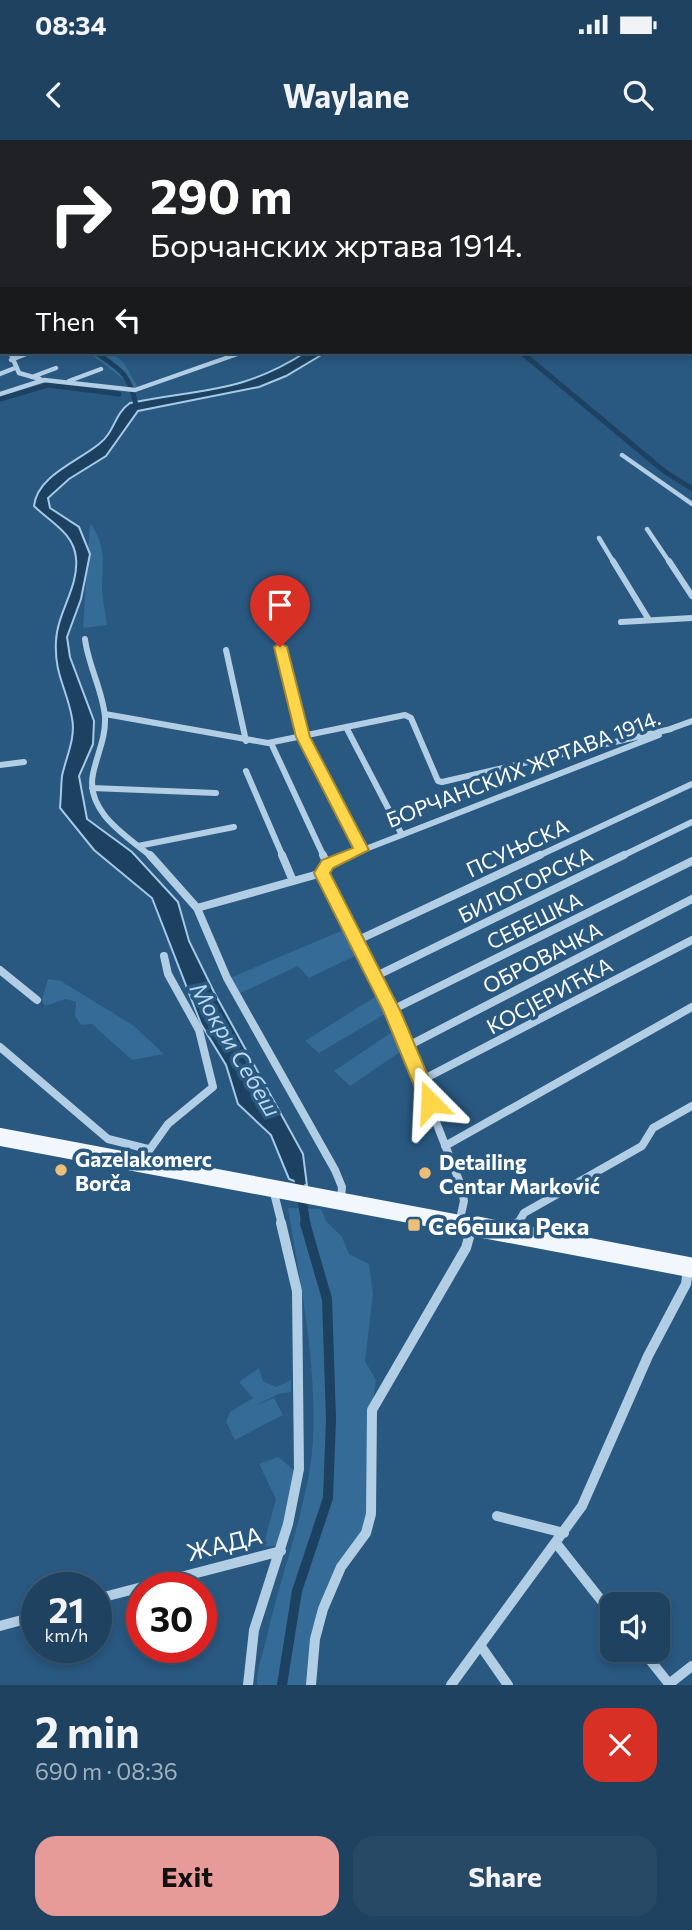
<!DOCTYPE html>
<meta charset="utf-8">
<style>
:root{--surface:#1f4260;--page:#274966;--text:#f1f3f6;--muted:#a1b0bd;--line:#3c5b75;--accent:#e69b98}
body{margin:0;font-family:Commissioner,sans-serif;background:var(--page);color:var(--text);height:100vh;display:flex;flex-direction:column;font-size:26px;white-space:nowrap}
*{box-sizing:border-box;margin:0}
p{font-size:23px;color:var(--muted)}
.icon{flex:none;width:38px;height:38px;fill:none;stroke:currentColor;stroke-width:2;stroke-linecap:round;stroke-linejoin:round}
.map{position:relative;height:1545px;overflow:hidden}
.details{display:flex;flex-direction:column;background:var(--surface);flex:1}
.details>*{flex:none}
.hud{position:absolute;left:0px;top:0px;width:693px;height:214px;box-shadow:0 4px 10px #0003,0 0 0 2px var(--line);background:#202124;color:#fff;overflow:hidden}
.buttons{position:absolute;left:600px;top:1452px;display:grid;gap:14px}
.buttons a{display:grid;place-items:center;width:70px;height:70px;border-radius:14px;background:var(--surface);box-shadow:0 4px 10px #0003,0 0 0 2px var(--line);font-size:35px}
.speed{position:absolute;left:21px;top:1432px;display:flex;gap:14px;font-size:35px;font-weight:700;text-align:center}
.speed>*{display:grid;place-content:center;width:91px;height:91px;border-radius:50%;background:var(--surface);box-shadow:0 4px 10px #0003,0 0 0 2px var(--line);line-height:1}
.speed small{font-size:18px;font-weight:400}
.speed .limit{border:10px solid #d22;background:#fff;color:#111}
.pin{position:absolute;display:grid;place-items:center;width:60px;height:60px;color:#fff;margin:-72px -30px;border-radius:50% 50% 50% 0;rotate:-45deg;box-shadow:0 0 7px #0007}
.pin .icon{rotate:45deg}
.me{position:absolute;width:77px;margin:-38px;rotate:339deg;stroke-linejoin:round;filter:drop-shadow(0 0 5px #0008)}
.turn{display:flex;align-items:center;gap:24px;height:147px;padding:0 35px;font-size:32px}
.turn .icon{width:91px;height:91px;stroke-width:2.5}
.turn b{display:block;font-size:49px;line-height:60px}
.then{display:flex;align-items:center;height:66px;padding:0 35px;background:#0003;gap:14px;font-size:26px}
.round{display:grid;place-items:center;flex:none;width:74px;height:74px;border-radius:21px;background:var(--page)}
.overview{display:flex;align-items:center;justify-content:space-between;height:119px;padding:0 35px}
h1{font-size:42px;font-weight:700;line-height:52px}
.primary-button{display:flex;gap:14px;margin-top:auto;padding:14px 35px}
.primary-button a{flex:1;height:80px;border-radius:21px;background:var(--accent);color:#111;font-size:28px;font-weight:700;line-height:80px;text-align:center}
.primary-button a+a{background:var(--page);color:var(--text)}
.status{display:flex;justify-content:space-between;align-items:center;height:49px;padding:0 35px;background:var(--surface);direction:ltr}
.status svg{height:19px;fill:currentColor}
header{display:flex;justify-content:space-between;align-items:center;height:91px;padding:0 35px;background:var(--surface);font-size:32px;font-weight:700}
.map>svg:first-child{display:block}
.green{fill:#346b97}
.water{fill:#1d4161;stroke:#a5cae6;stroke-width:2}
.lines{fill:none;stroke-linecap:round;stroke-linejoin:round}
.canal-far2{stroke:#1d4161;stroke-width:5}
.canal-far1{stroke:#1d4161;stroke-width:9}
.canal{stroke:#1d4161;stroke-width:10}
.minor-far4{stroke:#b1cee5;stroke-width:3.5}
.minor-far3{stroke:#b1cee5;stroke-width:4.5}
.minor-far2{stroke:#b1cee5;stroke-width:6}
.minor-far1{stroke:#b1cee5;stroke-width:8}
.minor{stroke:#b1cee5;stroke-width:10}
.major-far1{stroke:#f1f7fd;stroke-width:10}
.major{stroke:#f1f7fd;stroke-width:13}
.route{fill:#ffd54a;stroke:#a68a30;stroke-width:2}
.poi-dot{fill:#ecbf78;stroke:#295880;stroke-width:2.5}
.labels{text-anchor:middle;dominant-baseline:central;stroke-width:7;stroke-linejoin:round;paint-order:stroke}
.street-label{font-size:21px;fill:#fff;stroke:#295880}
.poi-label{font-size:21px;font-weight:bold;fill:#fff;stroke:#295880;text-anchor:start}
.water-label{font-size:23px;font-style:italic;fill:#bcd8ed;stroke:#295880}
.near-poi-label{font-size:24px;font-weight:bold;fill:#fff;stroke:#295880;text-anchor:start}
.near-street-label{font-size:24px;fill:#fff;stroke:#295880}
</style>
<div class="status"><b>08:34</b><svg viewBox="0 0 49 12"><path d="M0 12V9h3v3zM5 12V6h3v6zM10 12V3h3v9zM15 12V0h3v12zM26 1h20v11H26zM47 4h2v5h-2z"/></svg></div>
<header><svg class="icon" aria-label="back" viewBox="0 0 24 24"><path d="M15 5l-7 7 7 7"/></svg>Waylane<svg class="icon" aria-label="search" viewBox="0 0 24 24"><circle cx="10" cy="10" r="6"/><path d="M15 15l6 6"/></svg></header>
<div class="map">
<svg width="692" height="1545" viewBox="0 0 692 1545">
<rect width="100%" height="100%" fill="#295880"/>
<path class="green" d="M88,212C124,212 122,221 138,247L129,248L126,241Z
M90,383C106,406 103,421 102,446C102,459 106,473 107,485L83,488Z
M348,788L361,813L309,838L298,826L234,856L225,840Z
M48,839L61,841L134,886L164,914L132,920L92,884L81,885L75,876L76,862L66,859L45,866L42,860Z
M381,853L390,871L319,913L305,901Z
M398,888L406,908L350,946L334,931Z
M288,1068L321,1069L326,1081L342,1097L349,1114L369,1124L373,1154L365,1221L376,1240L369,1291V1387L349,1415L314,1499L311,1545H257C256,1530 262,1518 265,1504C278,1444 300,1388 310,1328C322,1251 301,1145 288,1068Z
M259,1228L263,1241L276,1247L291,1240V1252L278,1254L255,1266L274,1258L283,1275L235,1300L226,1282L230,1272L253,1258L239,1242Z
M278,1317L294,1330L293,1351L280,1405L263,1407L276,1359L259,1324Z"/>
<path class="water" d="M306,212L323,214L286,236L259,247L138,271L106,316L69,339L48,358L50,368L79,387L90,414L81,459L67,497L70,517L94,581L93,604L79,636L87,679L132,712L178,762L189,801L214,852L303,1014L307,1046L289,1039L271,995L238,964L226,925L201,884L152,758L94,710L60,668C61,657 61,646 62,636C66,617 76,598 72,578C67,549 54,534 56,501C57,473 79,447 76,418C74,393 50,382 34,366C37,336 77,322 99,304C115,292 114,274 130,263C202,248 241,254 306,212Z"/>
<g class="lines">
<path class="canal-far2" d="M95,212C121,230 129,233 136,265
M521,212L664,331L692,349
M0,259L48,245L119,254"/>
<path class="canal-far1" d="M298,1033L306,1085"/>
<path class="canal" d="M282,1545L297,1451L328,1358L331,1279L327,1159L305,1083"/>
<path class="minor-far4" d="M569,0L571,2
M655,2L659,0"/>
<path class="minor-far3" d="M10,212L19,233L40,239
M11,220L31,212
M0,234L15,228
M32,237L56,228
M69,241L101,229
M0,254L44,240L135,250L243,212
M622,315L692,364
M647,389L670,423
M599,398L614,423"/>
<path class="minor-far2" d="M613,421L649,480
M669,421L692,456
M621,482L692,478
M85,499C88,525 103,551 105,577C106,598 97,614 93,634C85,672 128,697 152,717
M280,507L303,597L362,710
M226,510L246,601
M105,574L268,603L405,575L411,578L438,641L442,642L671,589
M346,587L402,695
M670,589L692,581
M271,603L324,717
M0,625L24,622
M246,631L283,717
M92,648L216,653
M138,706L234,687
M345,717L659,595
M536,717L692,644
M620,717L692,682"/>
<path class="minor-far1" d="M150,715L197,768L227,838L335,1030L342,1047L341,1059
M282,715L293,741
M323,715L327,724
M327,724L350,715
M327,724L322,733L392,870L460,1043L464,1061L460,1079
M197,768L322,733
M356,801L540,715
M0,830L37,860
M374,837L624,715
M392,870L692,721
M408,906L692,759
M0,907L108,999L148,1009
M422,940L692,800
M445,1006L692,867
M143,1019L168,984L213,947L199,890L168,834L164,816
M274,1053L282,1085
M517,1085L524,1073L642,1006L653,988L692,966"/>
<path class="minor" d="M516,1089L518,1083
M497,1376L564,1393
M556,1403L612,1474
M96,1459L281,1411
M0,1486L37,1476
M480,1505L508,1545
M642,1510L670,1545
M669,1544L692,1526
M248,1545L254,1490L288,1384L299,1329L297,1151L281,1083
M311,1545L315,1499L323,1469L341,1427L366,1393L371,1374L372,1270L466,1108L471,1090
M451,1545L582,1366L648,1216L686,1144L688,1129"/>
<path class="major-far1" d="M0,993L486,1085
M0,1001L447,1085"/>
<path class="major" d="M438,1083L692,1131
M477,1083L692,1124"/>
</g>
<path class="route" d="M280,503L287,507L310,597L369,710L333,728L330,733L400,870L439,962L430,969L421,962L383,870L314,733L322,720L353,708L296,597L274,507Z"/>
<g class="poi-dot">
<circle cx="61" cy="1030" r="7"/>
<circle cx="425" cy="1033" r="7"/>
<rect x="407" y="1078" width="14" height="14" rx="3.5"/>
</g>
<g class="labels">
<g class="street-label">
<text transform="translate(523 628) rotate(-21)">БОРЧАНСКИХ ЖРТАВА 1914.</text>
<text transform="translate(517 707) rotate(-25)">ПСУЊСКА</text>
<text transform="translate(525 744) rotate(-26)">БИЛОГОРСКА</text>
<text transform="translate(534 780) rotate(-26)">СЕБЕШКА</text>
<text transform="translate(542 817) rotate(-27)">ОБРОВАЧКА</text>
<text transform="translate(549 855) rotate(-28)">КОСЈЕРИЋКА</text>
</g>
<g class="poi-label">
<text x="75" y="1018">Gazelakomerc<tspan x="75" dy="24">Borča</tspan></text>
<text x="439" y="1021">Detailing<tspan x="439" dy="24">Centar Marković</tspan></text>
</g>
<g class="water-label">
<text transform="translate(236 909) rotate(59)">Мокри Себеш</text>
</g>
<g class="near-poi-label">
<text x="428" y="1085">Себешка Река</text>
</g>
<g class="near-street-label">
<text transform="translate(224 1403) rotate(-14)">ЖАДА</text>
</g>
</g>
</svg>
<div class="buttons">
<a><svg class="icon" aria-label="sound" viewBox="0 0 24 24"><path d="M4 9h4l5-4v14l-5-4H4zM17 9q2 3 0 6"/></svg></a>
</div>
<div class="speed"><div>21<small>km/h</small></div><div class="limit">30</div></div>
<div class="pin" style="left:280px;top:507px;background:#d93025"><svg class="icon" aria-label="arrive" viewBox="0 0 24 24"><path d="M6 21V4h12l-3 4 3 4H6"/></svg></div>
<svg class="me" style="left:430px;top:962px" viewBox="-20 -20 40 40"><path d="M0-17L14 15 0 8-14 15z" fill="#ffd54a" stroke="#fff" stroke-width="4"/></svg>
<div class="hud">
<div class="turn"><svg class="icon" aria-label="right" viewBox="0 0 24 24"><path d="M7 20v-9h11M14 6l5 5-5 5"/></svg><div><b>290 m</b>Борчанских жртава 1914.</div></div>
<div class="then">Then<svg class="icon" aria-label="left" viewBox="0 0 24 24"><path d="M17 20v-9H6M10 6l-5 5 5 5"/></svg></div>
</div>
</div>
<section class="details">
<div class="overview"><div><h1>2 min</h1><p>690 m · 08:36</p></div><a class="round" style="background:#d93025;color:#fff"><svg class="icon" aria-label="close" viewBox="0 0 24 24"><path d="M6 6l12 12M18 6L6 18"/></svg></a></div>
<div class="primary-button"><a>Exit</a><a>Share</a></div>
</section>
